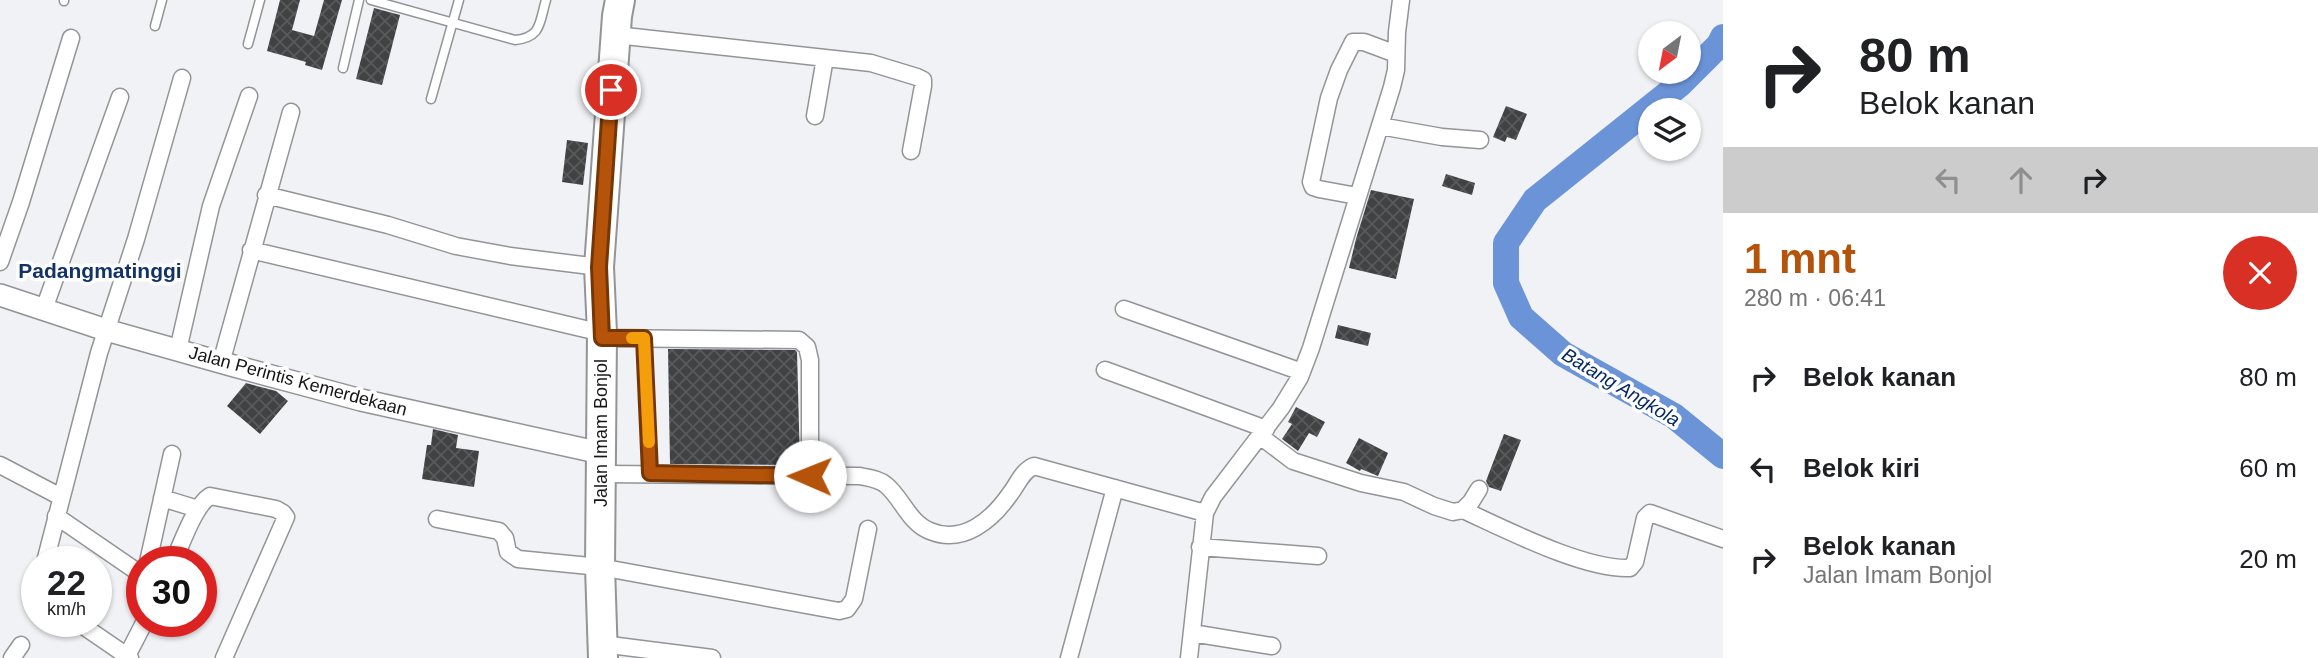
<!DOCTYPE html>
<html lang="id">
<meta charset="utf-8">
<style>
:root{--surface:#fff;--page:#f2f2f2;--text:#202124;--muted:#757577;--accent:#b45309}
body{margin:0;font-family:Arial,sans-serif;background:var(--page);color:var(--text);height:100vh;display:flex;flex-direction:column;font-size:26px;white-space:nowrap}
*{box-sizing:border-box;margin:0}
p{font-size:23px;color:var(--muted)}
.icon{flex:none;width:38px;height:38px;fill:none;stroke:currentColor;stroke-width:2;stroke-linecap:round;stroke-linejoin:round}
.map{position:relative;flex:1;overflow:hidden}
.side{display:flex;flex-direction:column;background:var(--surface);width:595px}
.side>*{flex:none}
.guide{background:#fff;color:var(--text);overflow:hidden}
.needle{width:46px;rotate:212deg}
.controls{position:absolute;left:1638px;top:21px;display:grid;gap:14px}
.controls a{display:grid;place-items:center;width:63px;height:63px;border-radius:50%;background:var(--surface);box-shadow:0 2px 5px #0004;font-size:35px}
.speed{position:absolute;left:21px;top:546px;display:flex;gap:14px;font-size:35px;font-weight:700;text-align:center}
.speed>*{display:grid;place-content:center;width:91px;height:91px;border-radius:50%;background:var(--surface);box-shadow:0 2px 5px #0004;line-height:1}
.speed small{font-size:18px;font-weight:400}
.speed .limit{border:10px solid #d22;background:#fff;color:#111}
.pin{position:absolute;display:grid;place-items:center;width:60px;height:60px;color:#fff;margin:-30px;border:4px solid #fff;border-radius:50%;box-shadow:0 2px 7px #0007}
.me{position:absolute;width:77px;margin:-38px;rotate:271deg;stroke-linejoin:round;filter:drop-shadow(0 0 5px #0008)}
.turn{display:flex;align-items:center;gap:24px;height:147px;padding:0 21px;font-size:32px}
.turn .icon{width:91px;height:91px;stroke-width:2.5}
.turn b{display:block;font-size:49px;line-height:60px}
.lanes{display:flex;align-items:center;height:66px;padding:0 21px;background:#0003;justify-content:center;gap:35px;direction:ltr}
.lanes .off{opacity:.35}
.round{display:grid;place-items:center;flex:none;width:74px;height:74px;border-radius:37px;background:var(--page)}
.overview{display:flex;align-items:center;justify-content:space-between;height:119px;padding:0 21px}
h1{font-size:42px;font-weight:800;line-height:52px;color:var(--accent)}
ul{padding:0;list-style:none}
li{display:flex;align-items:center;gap:21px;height:91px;padding:0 21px}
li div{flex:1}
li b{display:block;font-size:26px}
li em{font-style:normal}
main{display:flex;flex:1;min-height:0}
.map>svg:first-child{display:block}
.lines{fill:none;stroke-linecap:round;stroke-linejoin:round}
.river{stroke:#6b94d8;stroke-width:26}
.building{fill:url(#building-cross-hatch)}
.lane-casing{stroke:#939497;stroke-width:11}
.street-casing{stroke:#939497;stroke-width:19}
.secondary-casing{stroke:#939497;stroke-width:24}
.highway-casing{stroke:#939497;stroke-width:32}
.lane{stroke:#fff;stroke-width:8}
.street{stroke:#fff;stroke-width:16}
.secondary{stroke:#fff;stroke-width:21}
.highway{stroke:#fff;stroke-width:28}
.route-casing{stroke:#753606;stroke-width:18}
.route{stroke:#b45309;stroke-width:12}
.slow{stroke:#f59e0b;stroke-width:12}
.labels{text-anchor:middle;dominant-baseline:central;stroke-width:7;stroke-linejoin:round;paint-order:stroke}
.street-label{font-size:18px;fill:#151516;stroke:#fff}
.water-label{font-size:19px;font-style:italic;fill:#052965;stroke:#fff}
.quarter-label{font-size:21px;font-weight:bold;fill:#133368;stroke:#fff}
</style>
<main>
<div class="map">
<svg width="1723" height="658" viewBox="0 0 1723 658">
<defs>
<pattern id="building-cross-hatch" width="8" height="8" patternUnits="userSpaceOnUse" patternTransform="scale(1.75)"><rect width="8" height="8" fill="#404244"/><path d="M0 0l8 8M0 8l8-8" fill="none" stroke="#585a5b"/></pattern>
</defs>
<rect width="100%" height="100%" fill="#f0f2f5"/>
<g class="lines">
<path class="river" d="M1723,37L1719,45L1680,84L1535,200L1506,243V283L1521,317L1563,354L1674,416L1723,456"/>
</g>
<path class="building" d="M280,0H300L292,30L314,36L324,0H342L322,70L305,65L306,62L267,51Z
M374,8L400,15L382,85L356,79Z
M1506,106L1527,114L1516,140L1507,137L1505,142L1493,137Z
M567,140L588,143L583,185L562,182Z
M1446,174L1475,183L1472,195L1442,186Z
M1371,190L1414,199L1396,279L1349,268L1356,239Z
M1338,325L1371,333L1368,346L1335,338Z
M668,349L795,350L797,352L800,465L670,464Z
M246,383L276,391L288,401L260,434L227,406Z
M1296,407L1325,422L1317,437L1309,433L1298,451L1282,439L1292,424L1288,422Z
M433,429L458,435L456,448L479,451L474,487L422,479L427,445H431Z
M1504,434L1521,440L1501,491L1489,487L1486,481Z
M1359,438L1388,453L1378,476L1361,469L1360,471L1346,463Z"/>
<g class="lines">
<defs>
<path id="lane" d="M371,0L515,40C542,37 539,23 546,0
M64,1V0
M155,26L162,0
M248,44L260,0
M343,68L359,0
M431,99L459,0
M644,338L650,473"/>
<path id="street" d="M616,35L871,63L917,77L923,80V86L911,151
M815,116L825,58
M1380,126L1442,137L1480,140
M266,195L388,225L456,246L510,256L599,267
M1357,196L1319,189L1313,187L1311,182L1329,98L1339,70L1353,42H1364L1396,54
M251,250L602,333
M0,262L21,202L71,38
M44,309L120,97
M1124,309L1302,372
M602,338L799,340L807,347L810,360V476
M178,350L211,206L249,96
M221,363L291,112
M1105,370L1266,429
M1260,436L1293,461L1361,483L1404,492L1434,506L1453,512L1463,510L1471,502L1479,489
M0,465L61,497
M602,474L860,476C869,478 879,479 886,485C902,498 909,523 930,531C963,545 992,520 1010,494C1018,484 1022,471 1034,466L1205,513
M162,498L198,509
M1463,510C1505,529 1584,570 1630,568L1635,562L1645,518L1650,513L1723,539
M56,516L142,575
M437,519L499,531L505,538L508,552L518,559L600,567L839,611L847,609L854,599L868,529
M1200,547L1318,556
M45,562L99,353L136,239L182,78
M148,562L172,454
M173,562C182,544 194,506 210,496L276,509L283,513L286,517L224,658
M76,621L130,658
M1192,633L1272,646
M602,644L712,658
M127,656L145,621
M12,658L21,645
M1069,658L1115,488
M1189,658L1205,513L1213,497L1281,408L1300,377L1311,348L1392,87L1396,70L1397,32L1401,0"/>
<path id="secondary" d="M0,295L106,330L234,366L361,400L601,453"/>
<path id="highway" d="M603,658L600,567L602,333L599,267L617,16L620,0"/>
</defs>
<use href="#lane" class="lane-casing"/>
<use href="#street" class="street-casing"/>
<use href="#secondary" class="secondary-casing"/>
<use href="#highway" class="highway-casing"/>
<use href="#lane" class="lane"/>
<use href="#street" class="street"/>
<use href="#secondary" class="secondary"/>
<use href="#highway" class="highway"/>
</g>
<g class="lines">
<defs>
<path id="route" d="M611,90L599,267L602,338H644L650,473L810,476"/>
</defs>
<use href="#route" class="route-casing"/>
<use href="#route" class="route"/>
<path class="slow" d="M632,338H644L649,442"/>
</g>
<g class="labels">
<g class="street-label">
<text transform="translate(298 381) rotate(15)">Jalan Perintis Kemerdekaan</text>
<text transform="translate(601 433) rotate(-90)">Jalan Imam Bonjol</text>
</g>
<g class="water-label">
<text transform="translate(1621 387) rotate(31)">Batang Angkola</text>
</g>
<g class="quarter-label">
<text x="100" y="270">Padangmatinggi</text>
</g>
</g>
</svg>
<div class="controls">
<a><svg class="needle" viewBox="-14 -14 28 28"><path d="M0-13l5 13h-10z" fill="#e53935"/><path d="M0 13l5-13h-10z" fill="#757577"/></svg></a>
<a><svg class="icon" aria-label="layers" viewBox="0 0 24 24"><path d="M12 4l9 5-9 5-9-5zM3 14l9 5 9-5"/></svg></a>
</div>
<div class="speed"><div>22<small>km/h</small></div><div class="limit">30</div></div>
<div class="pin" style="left:611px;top:90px;background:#d93025"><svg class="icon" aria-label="arrive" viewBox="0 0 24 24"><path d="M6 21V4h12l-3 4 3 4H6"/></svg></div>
<svg class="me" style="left:810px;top:476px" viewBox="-20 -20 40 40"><circle r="19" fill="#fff"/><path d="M0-13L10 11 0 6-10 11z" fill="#b45309"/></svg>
</div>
<section class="side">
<div class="guide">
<div class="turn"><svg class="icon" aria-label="right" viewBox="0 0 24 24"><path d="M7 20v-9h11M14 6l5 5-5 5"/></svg><div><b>80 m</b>Belok kanan</div></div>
<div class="lanes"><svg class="icon off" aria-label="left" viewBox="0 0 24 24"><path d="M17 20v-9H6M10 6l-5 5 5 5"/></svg><svg class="icon off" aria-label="ahead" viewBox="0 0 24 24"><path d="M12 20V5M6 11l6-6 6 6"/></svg><svg class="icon" aria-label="right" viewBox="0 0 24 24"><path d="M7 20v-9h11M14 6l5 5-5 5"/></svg></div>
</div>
<div class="overview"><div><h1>1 mnt</h1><p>280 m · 06:41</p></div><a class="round" style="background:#d93025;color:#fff"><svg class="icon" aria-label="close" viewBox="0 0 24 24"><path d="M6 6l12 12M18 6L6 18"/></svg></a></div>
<ul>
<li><svg class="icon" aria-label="right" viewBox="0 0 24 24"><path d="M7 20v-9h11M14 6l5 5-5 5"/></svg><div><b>Belok kanan</b></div><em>80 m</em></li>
<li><svg class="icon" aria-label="left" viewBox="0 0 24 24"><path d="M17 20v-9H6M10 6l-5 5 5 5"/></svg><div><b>Belok kiri</b></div><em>60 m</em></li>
<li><svg class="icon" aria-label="right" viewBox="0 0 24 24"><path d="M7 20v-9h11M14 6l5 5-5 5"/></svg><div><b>Belok kanan</b><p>Jalan Imam Bonjol</p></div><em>20 m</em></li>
</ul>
</section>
</main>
